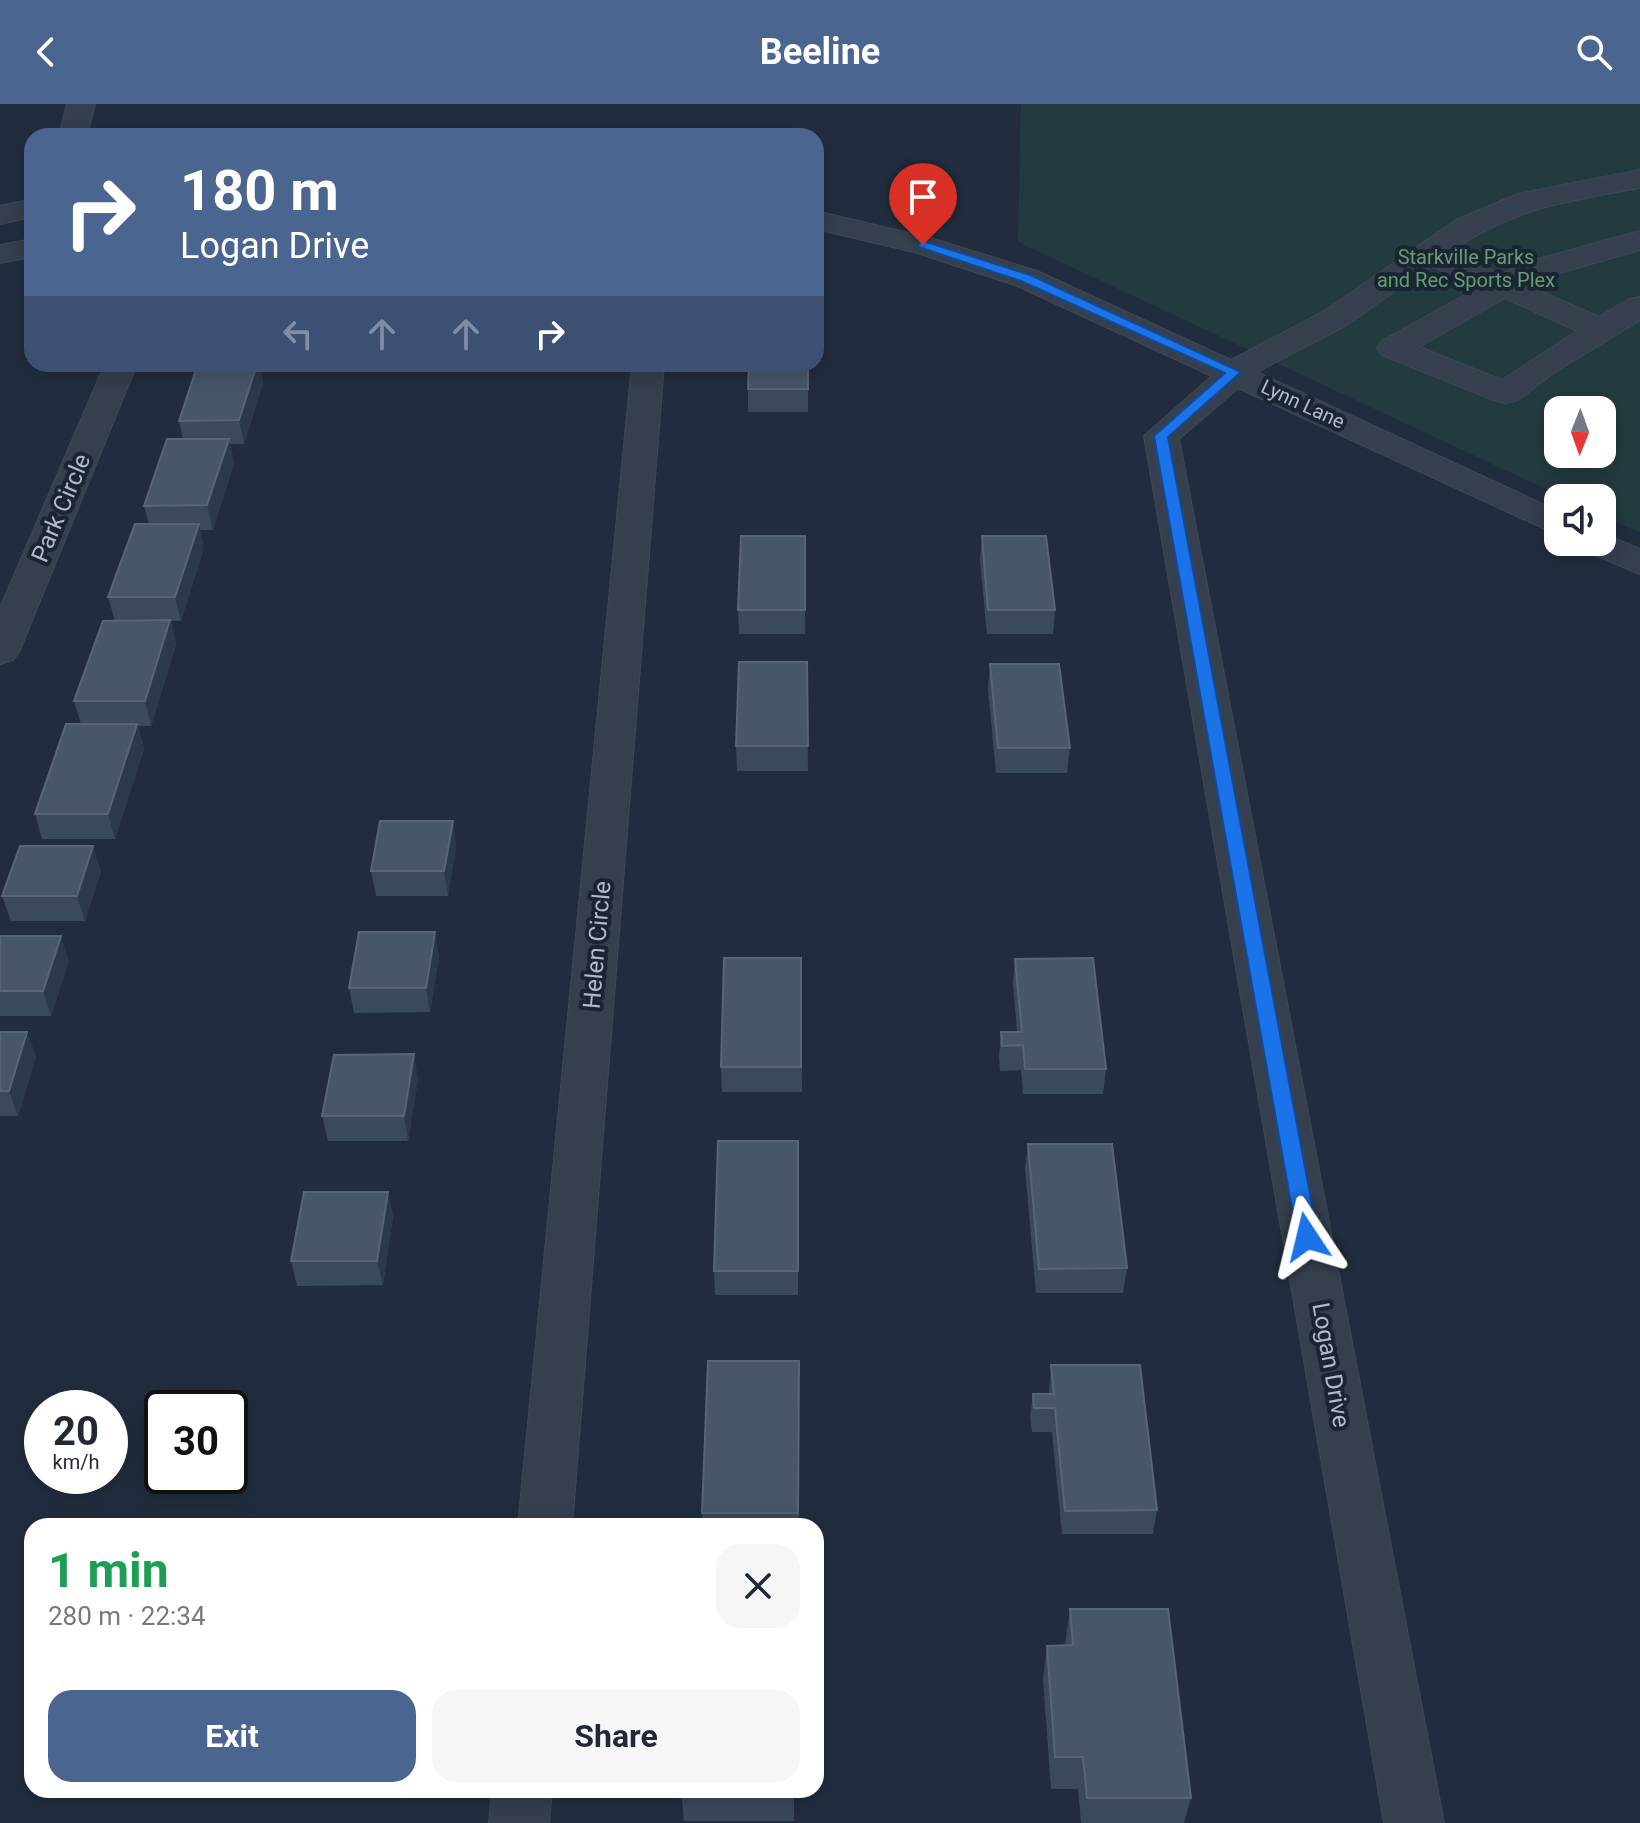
<!DOCTYPE html>
<meta charset="utf-8">
<style>
:root{--surface:#fff;--page:#f6f6f7;--text:#1f2937;--muted:#747a83;--accent:#4b6591}
body{margin:0;font-family:Roboto,sans-serif;background:var(--page);color:var(--text);height:100vh;display:flex;flex-direction:column;font-size:30px;white-space:nowrap}
*{box-sizing:border-box;margin:0}
p{font-size:26px;color:var(--muted)}
.icon{flex:none;width:44px;height:44px;fill:none;stroke:currentColor;stroke-width:2;stroke-linecap:round;stroke-linejoin:round}
.map{position:relative;flex:1;overflow:hidden}
.sheet{position:absolute;left:24px;top:1414px;width:800px;height:280px;display:flex;flex-direction:column;background:var(--surface);border-radius:24px;box-shadow:0 4px 20px #0003}
.sheet>*{flex:none}
.hud{position:absolute;left:24px;top:24px;width:800px;height:244px;border-radius:24px;box-shadow:0 4px 20px #0003;background:#4b6591;color:#fff;overflow:hidden}
.needle{width:52px;rotate:181deg}
.buttons{position:absolute;left:1544px;top:292px;display:grid;gap:16px}
.buttons a{display:grid;place-items:center;width:72px;height:72px;border-radius:16px;background:var(--surface);box-shadow:0 4px 20px #0003;font-size:40px}
.speed{position:absolute;left:24px;top:1286px;display:flex;gap:16px;font-size:40px;font-weight:700;text-align:center}
.speed>*{display:grid;place-content:center;width:104px;height:104px;border-radius:50%;background:var(--surface);box-shadow:0 4px 20px #0003;line-height:1}
.speed small{font-size:20px;font-weight:400}
.speed .limit{border:4px solid #111;border-radius:12px;background:#fff;color:#111}
.pin{position:absolute;display:grid;place-items:center;width:68px;height:68px;color:#fff;margin:-82px -34px;border-radius:50% 50% 50% 0;rotate:-45deg;box-shadow:0 0 8px #0007}
.pin .icon{rotate:45deg}
.me{position:absolute;width:88px;margin:-44px;rotate:350deg;stroke-linejoin:round;filter:drop-shadow(0 0 6px #0008)}
.turn{display:flex;align-items:center;gap:28px;height:168px;padding:0 24px;font-size:36px}
.turn .icon{width:104px;height:104px;stroke-width:2.5}
.turn b{display:block;font-size:56px;line-height:68px}
.lanes{display:flex;align-items:center;height:76px;padding:0 24px;background:#0003;justify-content:center;gap:40px;direction:ltr}
.lanes .off{opacity:.35}
.round{display:grid;place-items:center;flex:none;width:84px;height:84px;border-radius:24px;background:var(--page)}
.head{display:flex;align-items:center;justify-content:space-between;height:136px;padding:0 24px}
h1{font-size:48px;font-weight:700;line-height:60px;color:#1e9e55}
.primary-button{display:flex;gap:16px;margin-top:auto;padding:16px 24px}
.primary-button a{flex:1;height:92px;border-radius:24px;background:var(--accent);color:#fff;font-size:32px;font-weight:700;line-height:92px;text-align:center}
.primary-button a+a{background:var(--page);color:var(--text)}
header{display:flex;justify-content:space-between;align-items:center;height:104px;padding:0 24px;background:var(--accent);color:#fff;font-size:36px;font-weight:700}
.map>svg:first-child{display:block}
.green{fill:#233b3f;fill-rule:evenodd}
.lines{fill:none;stroke-linecap:round;stroke-linejoin:round}
.minor-casing{stroke:#3e4857;stroke-width:2}
.minor{fill:#353f4e;fill-rule:evenodd}
.wall{fill:#3b495d}
.shaded-wall{fill:#2b394c}
.building{fill:#475669;stroke:#586578;stroke-width:2}
.route{fill:#1a73e8;stroke:#114b97;stroke-width:2}
.labels{text-anchor:middle;dominant-baseline:central;stroke-width:8;stroke-linejoin:round;paint-order:stroke}
.far-park-label{font-size:20px;fill:#659d73;stroke:#1a2433}
.far-street-label{font-size:20px;fill:#b0baca;stroke:#1a2433}
.street-label{font-size:24px;fill:#b0baca;stroke:#1a2433}
</style>
<header><svg class="icon" aria-label="back" viewBox="0 0 24 24"><path d="M15 5l-7 7 7 7"/></svg>Beeline<svg class="icon" aria-label="search" viewBox="0 0 24 24"><circle cx="10" cy="10" r="6"/><path d="M15 15l6 6"/></svg></header>
<div class="map">
<svg width="1640" height="1719" viewBox="0 0 1640 1719">
<rect width="100%" height="100%" fill="#212d3e"/>
<path class="green" d="M1021,0H1640V429L1602,411V394H1565L1018,138ZM1558,306H1602V350H1558Z"/>
<g class="lines">
<defs>
<path id="minor" d="M67,0H95L87,32H59Z
M1640,66V84C1568,97 1512,104 1450,148L1502,170L1520,160L1640,127V146L1542,174L1528,182L1599,213L1629,195L1640,193V216L1555,268L1518,296L1506,299L1494,296L1382,251L1377,244L1382,237L1479,183L1431,162L1345,222L1257,268L1558,407V431L1238,284L1179,335L1444,1719H1384L1144,332L1212,272L1015,181L914,148L816,125V107L934,135L1037,167L1231,256L1323,208L1456,116L1518,90ZM1505,194L1577,227L1502,276L1419,243Z
M32,95V113L0,120V102Z
M32,135V153L0,159V141Z
M105,260H137L19,548L13,556L0,560V504Z
M632,260H664L572,1422H518Z
M1602,429L1640,445V470L1583,446L1578,438H1602Z
M492,1686H552L549,1719H489Z"/>
</defs>
<use href="#minor" class="minor-casing"/>
<use href="#minor" class="minor"/>
</g>
<path class="wall" d="M198,260H266L265,263H260L263,279L244,340H230L234,359L213,426H200L204,444L181,517H171L176,541L151,622H138L144,645L115,735H42L35,710L81,620L74,597L115,517L108,493L149,420L144,402L183,335L179,317Z
M808,260V308H748V285Z
M805,432V530H739L738,506Z
M982,432L1055,506L1053,530H987L980,456Z
M807,558L808,667H737L736,642Z
M990,560L1070,644L1067,669H996L988,585Z
M456,742L448,792H376L371,767Z
M101,767L85,817H11L2,792Z
M0,832L69,857L51,912H0Z
M439,853L430,908L354,909L349,884Z
M801,854L802,988H722L721,963Z
M1015,855L1106,965L1103,990H1023L1021,966L1000,967L999,953L1001,928H1017L1013,880Z
M0,928H27L36,953L18,1012H0Z
M418,975L408,1037H328L322,1012Z
M798,1037V1191H715L714,1167Z
M1028,1040L1127,1164L1123,1189H1036L1025,1065Z
M388,1088L393,1113L383,1181L297,1182L291,1157Z
M799,1257V1422H703L702,1409Z
M1051,1261L1157,1406L1153,1430H1062L1052,1328H1032L1030,1314L1033,1290H1049Z
M1070,1505L1191,1694L1184,1719H1081L1078,1685H1051L1043,1575L1047,1542L1065,1541Z
M681,1686H794V1717H684Z"/>
<path class="shaded-wall" d="M257,260H259L263,279L244,340L239,316Z
M229,335L234,359L213,426L207,401Z
M199,420L204,444L181,517L175,493Z
M170,516L176,541L151,622L145,597Z
M137,620L144,645L115,735L108,710Z
M453,717L456,742L448,792L444,767Z
M93,742L101,767L85,817L77,792Z
M435,828L439,853L430,908L426,884Z
M61,832L69,857L51,912L43,887Z
M27,928L36,953L18,1012L9,987Z
M414,950L418,975L408,1037L404,1012Z
M388,1088L393,1113L383,1181L377,1157Z"/>
<path class="building" d="M198,260H257L239,316L179,317Z
M749,260H808V285H748Z
M167,335H229L207,401L144,402Z
M135,420H199L175,493H108Z
M741,432H805V506H738Z
M982,432H1046L1055,506H988Z
M170,516L145,597H74L103,517Z
M739,558H807L808,642H736Z
M990,560H1059L1070,644H998Z
M66,620H137L108,710H35Z
M380,717H453L444,767H371Z
M20,742H93L77,792H2Z
M359,828H435L426,884H349Z
M0,832H61L43,887H0Z
M724,854H801V963H721Z
M1093,854L1106,965H1025L1023,941L1002,942L1001,928H1022L1015,855Z
M0,928H27L9,987H0Z
M414,950L404,1012H322L334,951Z
M718,1037H798V1167H714Z
M1028,1040H1112L1127,1164L1039,1165Z
M304,1088H388L377,1157H291Z
M708,1257H799L798,1409H702Z
M1051,1261H1140L1157,1406L1065,1407L1055,1304H1034L1033,1290H1054Z
M1070,1505H1168L1191,1694H1087L1083,1653H1055L1047,1542L1073,1541Z"/>
<path class="route" d="M923,137L1030,171L1241,268L1168,333L1318,1133L1315,1139H1300L1297,1133L1154,332L1225,269L1021,177L919,143L917,141Z"/>
<g class="labels">
<g class="far-park-label">
<text x="1466" y="153">Starkville Parks<tspan x="1466" dy="23">and Rec Sports Plex</tspan></text>
</g>
<g class="far-street-label">
<text transform="translate(1303 300) rotate(25)">Lynn Lane</text>
</g>
<g class="street-label">
<text transform="translate(61 404) rotate(-67)">Park Circle</text>
<text transform="translate(597 841) rotate(-85)">Helen Circle</text>
<text transform="translate(1331 1261) rotate(80)">Logan Drive</text>
</g>
</g>
</svg>
<div class="buttons">
<a><svg class="needle" viewBox="-14 -14 28 28"><path d="M0-13l5 13h-10z" fill="#e53935"/><path d="M0 13l5-13h-10z" fill="#747a83"/></svg></a>
<a><svg class="icon" aria-label="sound" viewBox="0 0 24 24"><path d="M4 9h4l5-4v14l-5-4H4zM17 9q2 3 0 6"/></svg></a>
</div>
<div class="speed"><div>20<small>km/h</small></div><div class="limit">30</div></div>
<div class="pin" style="left:923px;top:141px;background:#d93025"><svg class="icon" aria-label="arrive" viewBox="0 0 24 24"><path d="M6 21V4h12l-3 4 3 4H6"/></svg></div>
<svg class="me" style="left:1307px;top:1133px" viewBox="-20 -20 40 40"><path d="M0-17L14 15 0 8-14 15z" fill="#1a73e8" stroke="#fff" stroke-width="4"/></svg>
<div class="hud">
<div class="turn"><svg class="icon" aria-label="right" viewBox="0 0 24 24"><path d="M7 20v-9h11M14 6l5 5-5 5"/></svg><div><b>180 m</b>Logan Drive</div></div>
<div class="lanes"><svg class="icon off" aria-label="left" viewBox="0 0 24 24"><path d="M17 20v-9H6M10 6l-5 5 5 5"/></svg><svg class="icon off" aria-label="ahead" viewBox="0 0 24 24"><path d="M12 20V5M6 11l6-6 6 6"/></svg><svg class="icon off" aria-label="ahead" viewBox="0 0 24 24"><path d="M12 20V5M6 11l6-6 6 6"/></svg><svg class="icon" aria-label="right" viewBox="0 0 24 24"><path d="M7 20v-9h11M14 6l5 5-5 5"/></svg></div>
</div>
<section class="sheet">
<div class="head"><div><h1>1 min</h1><p>280 m · 22:34</p></div><a class="round"><svg class="icon" aria-label="close" viewBox="0 0 24 24"><path d="M6 6l12 12M18 6L6 18"/></svg></a></div>
<div class="primary-button"><a>Exit</a><a>Share</a></div>
</section>
</div>
